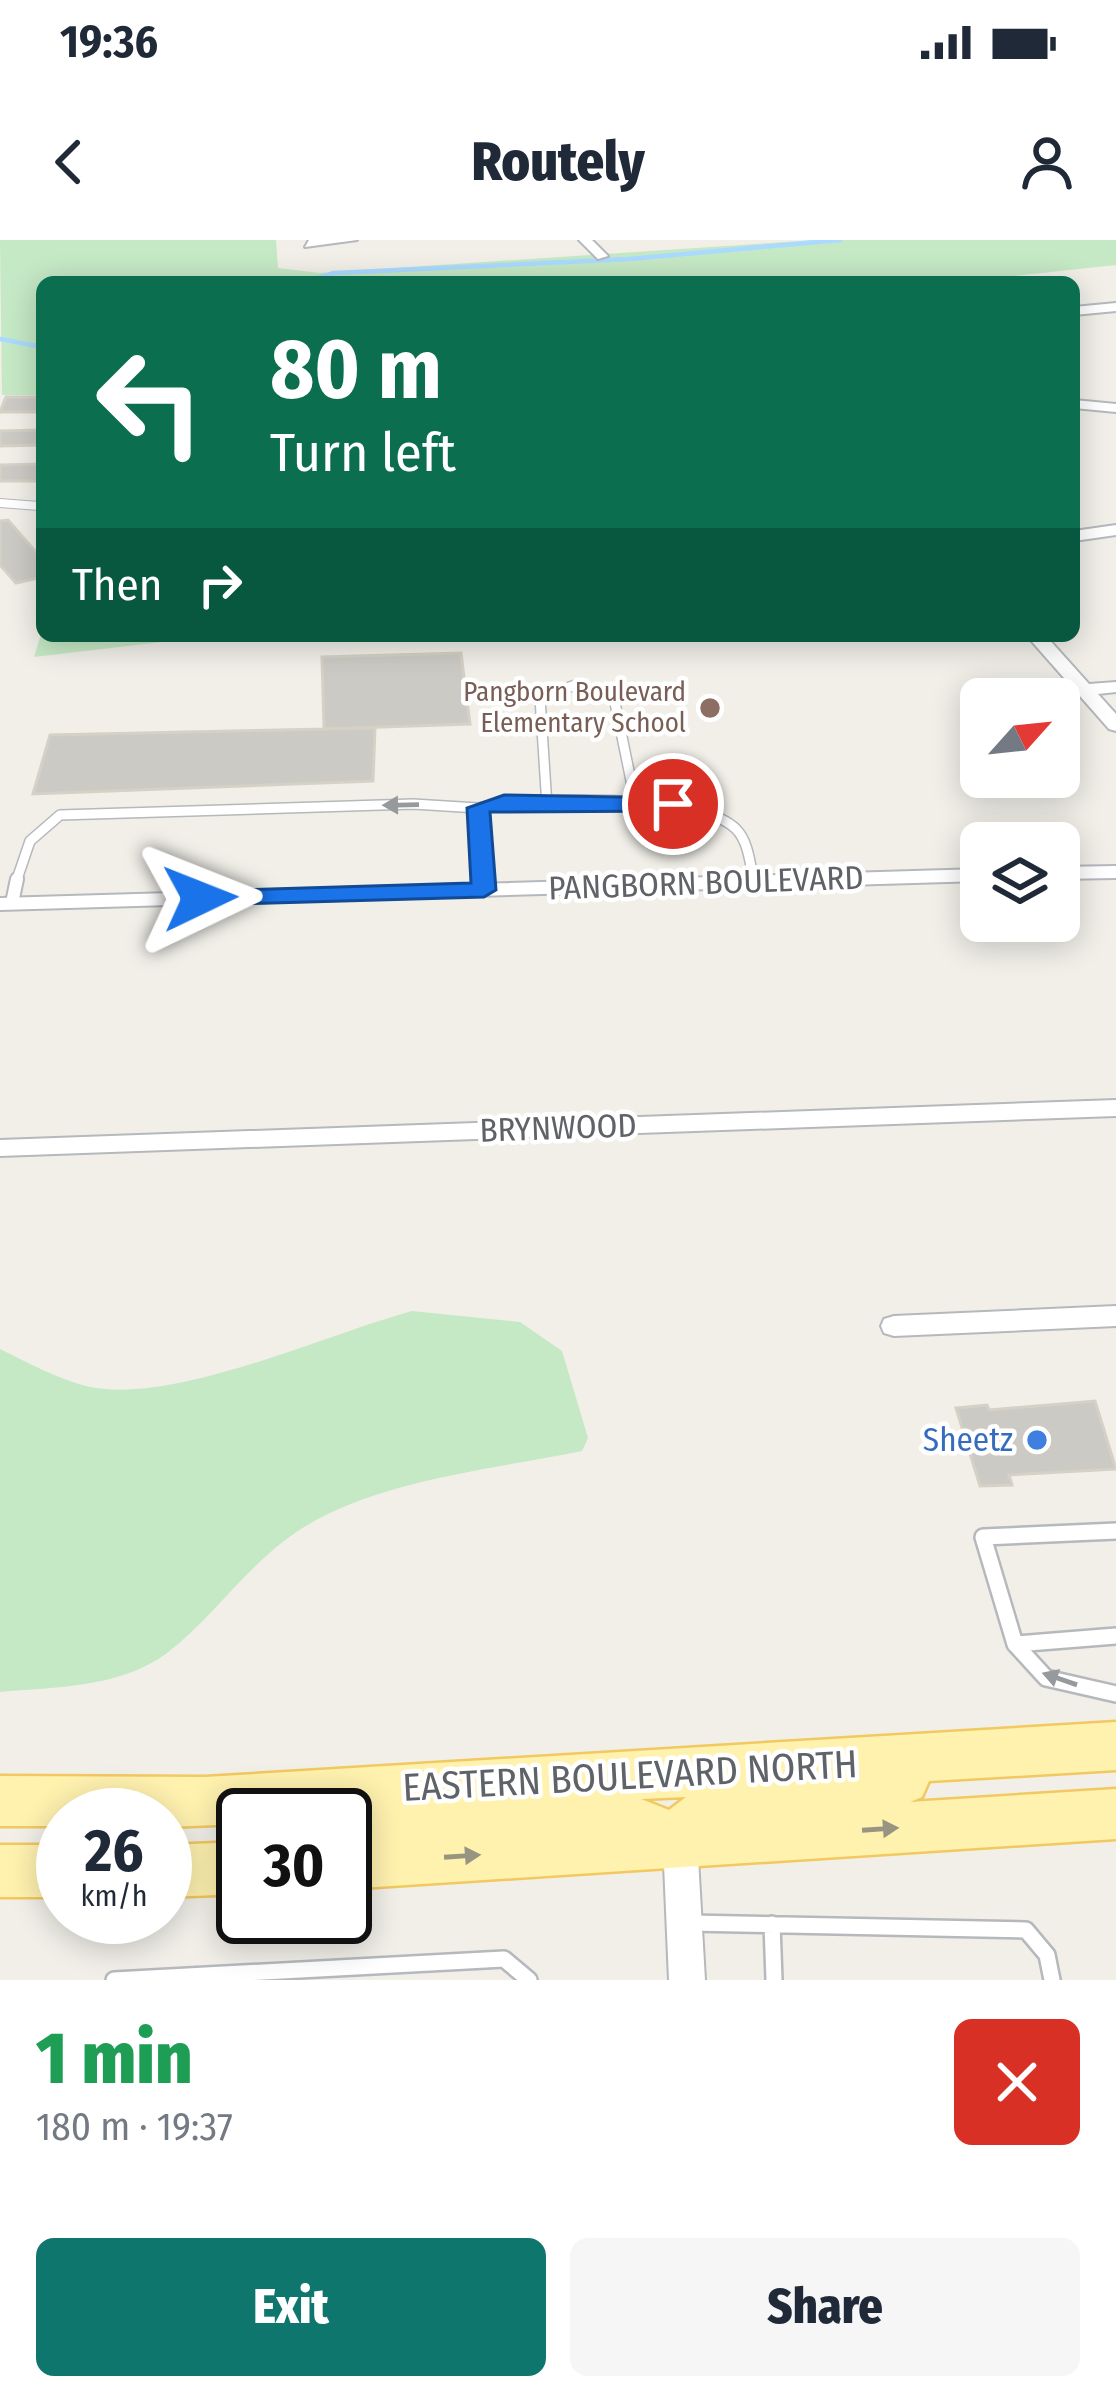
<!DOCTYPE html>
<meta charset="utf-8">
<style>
:root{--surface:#fff;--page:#f6f6f7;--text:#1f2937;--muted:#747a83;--accent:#0f766e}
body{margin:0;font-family:"Fira Sans Condensed",sans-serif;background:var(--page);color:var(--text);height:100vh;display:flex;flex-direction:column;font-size:45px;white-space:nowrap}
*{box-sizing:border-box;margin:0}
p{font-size:39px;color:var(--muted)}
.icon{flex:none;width:66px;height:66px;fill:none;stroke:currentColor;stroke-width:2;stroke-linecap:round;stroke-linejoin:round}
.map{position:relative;height:1740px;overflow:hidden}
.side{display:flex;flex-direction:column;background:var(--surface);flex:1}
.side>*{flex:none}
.hud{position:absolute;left:36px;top:36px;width:1044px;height:366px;border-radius:18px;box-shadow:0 6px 30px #0003;background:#0b6e4f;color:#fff;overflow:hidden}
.needle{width:78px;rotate:63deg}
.fabs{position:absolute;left:960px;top:438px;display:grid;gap:24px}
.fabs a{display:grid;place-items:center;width:120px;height:120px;border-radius:18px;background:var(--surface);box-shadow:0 6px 30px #0003;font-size:60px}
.speed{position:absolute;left:36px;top:1548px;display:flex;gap:24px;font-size:60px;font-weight:700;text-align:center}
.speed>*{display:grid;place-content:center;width:156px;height:156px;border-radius:50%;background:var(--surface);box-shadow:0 6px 30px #0003;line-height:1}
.speed small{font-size:30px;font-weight:400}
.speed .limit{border:6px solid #111;border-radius:18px;background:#fff;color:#111}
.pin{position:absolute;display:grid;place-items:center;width:102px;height:102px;color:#fff;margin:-51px;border:6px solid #fff;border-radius:50%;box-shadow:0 3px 12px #0007}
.me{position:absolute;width:132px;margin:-66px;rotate:88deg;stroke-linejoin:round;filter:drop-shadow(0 0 9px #0008)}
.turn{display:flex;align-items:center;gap:42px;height:252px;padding:0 36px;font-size:54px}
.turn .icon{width:156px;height:156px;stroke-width:2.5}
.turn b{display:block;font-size:84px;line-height:102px}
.then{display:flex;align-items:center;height:114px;padding:0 36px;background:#0003;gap:24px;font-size:45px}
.round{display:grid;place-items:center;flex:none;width:126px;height:126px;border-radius:18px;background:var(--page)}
.summary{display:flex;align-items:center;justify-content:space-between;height:204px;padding:0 36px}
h1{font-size:72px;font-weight:800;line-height:90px;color:#1e9e55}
.button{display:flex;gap:24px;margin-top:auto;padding:24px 36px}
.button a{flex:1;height:138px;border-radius:18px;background:var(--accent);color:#fff;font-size:48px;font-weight:800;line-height:138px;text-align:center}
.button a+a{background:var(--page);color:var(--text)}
.status{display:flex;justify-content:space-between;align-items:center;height:84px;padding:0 60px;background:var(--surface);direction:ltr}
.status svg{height:33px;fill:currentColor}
header{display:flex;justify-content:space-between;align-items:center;height:156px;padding:0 36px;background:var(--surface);font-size:54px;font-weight:800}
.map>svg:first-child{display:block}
.green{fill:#c5e8c5}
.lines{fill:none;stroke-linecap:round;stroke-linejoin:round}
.stream{stroke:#aadaff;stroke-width:4.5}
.building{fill:#cccac5;stroke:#d6d1c6;stroke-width:3}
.service-far3-casing{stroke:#b5b8bc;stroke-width:10}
.service-far2-casing{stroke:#b5b8bc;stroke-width:12}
.service-far1-casing{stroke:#b5b8bc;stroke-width:16}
.service-casing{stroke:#b5b8bc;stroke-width:20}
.minor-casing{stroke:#b5b8bc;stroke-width:4}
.primary-casing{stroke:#f2c960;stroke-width:5}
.service-far3{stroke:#fff;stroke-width:8}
.service-far2{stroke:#fff;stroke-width:9}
.service-far1{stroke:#fff;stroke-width:12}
.service{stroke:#fff;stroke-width:15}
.minor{fill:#fff;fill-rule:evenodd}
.primary{fill:#fff2af;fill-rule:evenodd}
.oneway{fill:#979a9d}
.oneway2{fill:#979581}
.route{fill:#1a73e8;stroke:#114b97;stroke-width:3}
.education-dot{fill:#8d6e63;stroke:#fff;stroke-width:4.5}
.shop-dot{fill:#3f7fe0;stroke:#fff;stroke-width:4.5}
.labels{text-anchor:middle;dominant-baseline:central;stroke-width:9;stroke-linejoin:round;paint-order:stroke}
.far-education-label{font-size:27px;fill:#785e54;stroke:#fff;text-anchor:end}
.street-label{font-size:33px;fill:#5f6368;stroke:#fff}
.shop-label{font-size:33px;fill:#366cbe;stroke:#fff;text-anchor:end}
.near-street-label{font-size:39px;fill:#5f6368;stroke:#fff}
</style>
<div class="status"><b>19:36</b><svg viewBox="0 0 49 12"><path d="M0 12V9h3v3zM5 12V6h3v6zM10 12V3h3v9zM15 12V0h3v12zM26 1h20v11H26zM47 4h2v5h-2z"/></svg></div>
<header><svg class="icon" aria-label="back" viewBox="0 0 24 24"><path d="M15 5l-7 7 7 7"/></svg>Routely<svg class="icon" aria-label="person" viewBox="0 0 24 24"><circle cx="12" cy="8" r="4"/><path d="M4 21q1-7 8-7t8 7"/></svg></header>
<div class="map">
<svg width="1116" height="1740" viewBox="0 0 1116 1740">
<rect width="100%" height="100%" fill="#f1efe8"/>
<path class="green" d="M0,0H276L278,28L320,33L815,0H1116V25L959,42H42V155H2Z
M42,391V396H213L34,417Z
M412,1071L520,1082L562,1111L588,1198L582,1211C494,1229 377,1240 301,1289C249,1322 215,1376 167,1413C120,1448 55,1447 0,1452V1109C28,1123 56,1138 86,1146C169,1167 327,1094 412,1071Z"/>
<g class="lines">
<path class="stream" d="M306,42L334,33L629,19L840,0
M0,99L42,107"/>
</g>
<path class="building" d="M6,157H42V172H0Z
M42,190V205L0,206V191Z
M42,224V241H0V225Z
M8,280L42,319V337L16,343L0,325V281Z
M461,413L470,484L324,489L322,417Z
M375,488L373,541L33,554L50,495Z
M1095,1161L1116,1229L1009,1235L1012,1245L980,1246L956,1168L987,1165L989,1170Z"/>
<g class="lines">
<defs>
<path id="service-far3" d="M0,263L39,266"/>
<path id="service-far2" d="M547,566L540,458L575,445L613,453L636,565
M478,568C528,557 699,552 736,589C749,602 750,625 754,642
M16,642L30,601L60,575L413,564L478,568L483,642"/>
<path id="service-far1" d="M482,639L483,650
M12,663L17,639"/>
<path id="service" d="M1116,1291L983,1297L1015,1404L1116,1396
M1015,1404L1046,1438L1116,1454
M690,1683L1026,1690L1047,1715L1052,1740
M772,1684L774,1740
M114,1740L504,1719L529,1740"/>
<path id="minor" d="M309,0H357L305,7Z
M579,0H592L608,16L598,19Z
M1116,63V71L1074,75V67Z
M1074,160L1116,164V172L1074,168Z
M1116,285V295L1074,301V291Z
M1027,396H1046L1089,444L1116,442V452L1098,454L1116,474V491L1109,489Z
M1116,626V638L1059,639V627Z
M981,629V641L0,670V658Z
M1116,860V876L0,916V900Z
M1116,1066V1086L894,1096L884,1093L881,1086L884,1079L894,1076Z
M680,1585L692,1590L697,1601L705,1740H669L663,1601L668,1590Z"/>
<path id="primary" d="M1116,1482V1530L929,1541L922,1557L910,1562L1116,1549V1599L345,1649V1597H351L345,1594V1575H243V1584L165,1587V1575H63V1586H0V1536L205,1537ZM686,1557L669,1570L641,1559Z
M243,1602V1654L165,1657V1605Z
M0,1605H63V1657H0Z"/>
</defs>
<use href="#service-far3" class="service-far3-casing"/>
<use href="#service-far2" class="service-far2-casing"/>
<use href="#service-far1" class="service-far1-casing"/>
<use href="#service" class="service-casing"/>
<use href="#minor" class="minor-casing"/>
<use href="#primary" class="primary-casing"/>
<use href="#service-far3" class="service-far3"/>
<use href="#service-far2" class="service-far2"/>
<use href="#service-far1" class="service-far1"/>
<use href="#service" class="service"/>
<use href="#minor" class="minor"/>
<use href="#primary" class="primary"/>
</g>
<defs><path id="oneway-solid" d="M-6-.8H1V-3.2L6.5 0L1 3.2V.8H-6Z" transform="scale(3)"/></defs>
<g class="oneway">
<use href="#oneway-solid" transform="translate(401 565) rotate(179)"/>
<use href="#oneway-solid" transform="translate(1060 1439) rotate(-161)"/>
</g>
<g class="oneway2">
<use href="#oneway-solid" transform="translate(880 1589) rotate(-4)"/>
<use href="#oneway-solid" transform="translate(462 1616) rotate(-4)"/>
</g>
<path class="route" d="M504,555L673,558L684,564L673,571L490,572L496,650L484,657L200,665L188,658L200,651L471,643L467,568Z"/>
<circle class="education-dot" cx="710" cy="468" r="12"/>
<circle class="shop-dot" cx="1037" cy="1200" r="12"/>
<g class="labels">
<g class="far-education-label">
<text x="686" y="452">Pangborn Boulevard<tspan x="686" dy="31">Elementary School</tspan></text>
</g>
<g class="street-label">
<text transform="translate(706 643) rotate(-2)">PANGBORN BOULEVARD</text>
<text transform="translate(558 888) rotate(-2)">BRYNWOOD</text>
</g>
<g class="shop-label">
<text x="1013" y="1200">Sheetz</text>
</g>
<g class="near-street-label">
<text transform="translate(630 1536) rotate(-3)">EASTERN BOULEVARD NORTH</text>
</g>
</g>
</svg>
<div class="fabs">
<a><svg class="needle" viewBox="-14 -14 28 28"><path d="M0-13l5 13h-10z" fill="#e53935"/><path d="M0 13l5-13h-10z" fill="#747a83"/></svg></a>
<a><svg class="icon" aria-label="layers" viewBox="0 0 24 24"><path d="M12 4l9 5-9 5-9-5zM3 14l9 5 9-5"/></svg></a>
</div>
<div class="speed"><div>26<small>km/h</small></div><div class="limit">30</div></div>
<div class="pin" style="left:673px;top:564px;background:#d93025"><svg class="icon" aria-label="arrive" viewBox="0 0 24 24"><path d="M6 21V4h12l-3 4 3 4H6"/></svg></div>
<svg class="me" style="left:200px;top:658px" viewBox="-20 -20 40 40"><path d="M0-17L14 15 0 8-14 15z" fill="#1a73e8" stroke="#fff" stroke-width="4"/></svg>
<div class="hud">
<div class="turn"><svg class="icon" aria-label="left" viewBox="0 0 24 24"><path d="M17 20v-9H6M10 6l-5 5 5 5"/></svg><div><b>80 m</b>Turn left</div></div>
<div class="then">Then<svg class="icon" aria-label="right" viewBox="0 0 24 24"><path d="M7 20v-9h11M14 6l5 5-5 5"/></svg></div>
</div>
</div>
<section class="side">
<div class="summary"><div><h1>1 min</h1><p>180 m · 19:37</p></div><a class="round" style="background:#d93025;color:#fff"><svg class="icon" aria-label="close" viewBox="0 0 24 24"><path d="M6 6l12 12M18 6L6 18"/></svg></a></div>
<div class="button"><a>Exit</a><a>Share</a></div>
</section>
